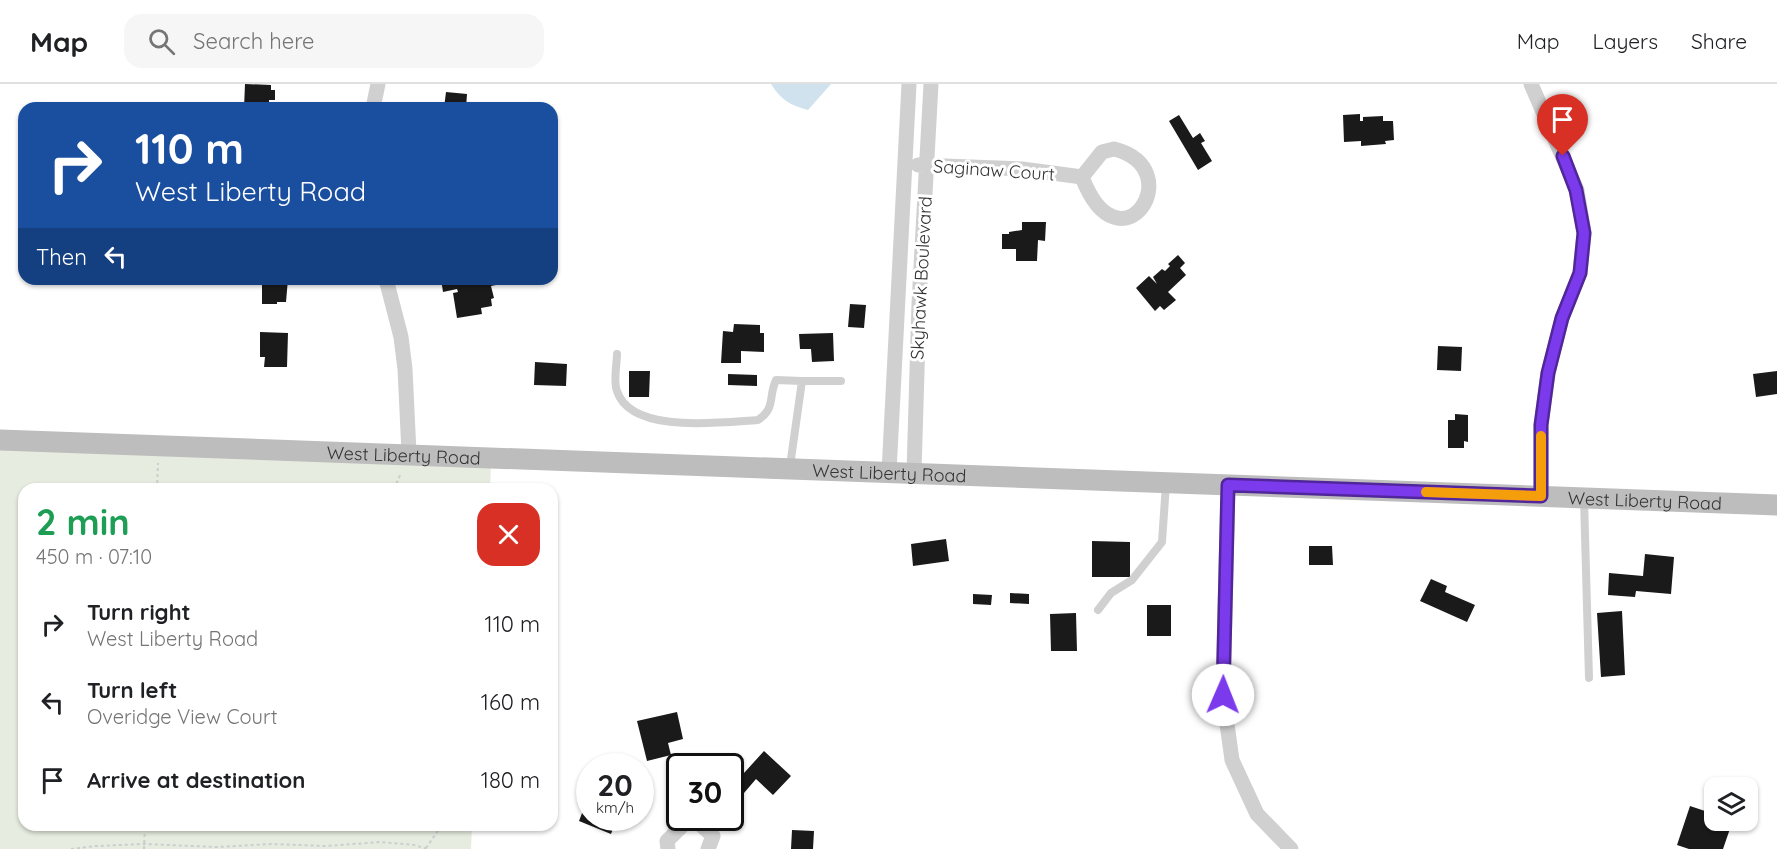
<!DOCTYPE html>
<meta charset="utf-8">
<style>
:root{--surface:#fff;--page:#f6f6f6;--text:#202124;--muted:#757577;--line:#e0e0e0}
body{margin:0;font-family:Quicksand,sans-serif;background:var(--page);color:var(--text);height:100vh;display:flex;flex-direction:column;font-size:22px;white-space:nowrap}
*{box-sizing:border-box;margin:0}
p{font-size:20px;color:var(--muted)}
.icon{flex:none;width:33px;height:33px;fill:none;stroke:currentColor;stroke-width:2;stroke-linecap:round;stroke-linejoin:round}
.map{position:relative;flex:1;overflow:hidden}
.sheet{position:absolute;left:18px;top:399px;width:540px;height:348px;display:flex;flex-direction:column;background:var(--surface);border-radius:18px;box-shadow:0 2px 4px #0004}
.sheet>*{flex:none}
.guide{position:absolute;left:18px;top:18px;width:540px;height:183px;border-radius:18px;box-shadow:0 2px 4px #0004;background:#1a4fa0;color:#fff;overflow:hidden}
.tools{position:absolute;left:1704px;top:693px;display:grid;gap:12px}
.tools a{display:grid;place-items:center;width:54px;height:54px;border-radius:12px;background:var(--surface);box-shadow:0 2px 4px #0004;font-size:30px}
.speed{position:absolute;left:576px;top:669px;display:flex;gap:12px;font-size:30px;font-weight:700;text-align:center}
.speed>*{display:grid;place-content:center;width:78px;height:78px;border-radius:50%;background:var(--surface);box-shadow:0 2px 4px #0004;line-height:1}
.speed small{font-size:15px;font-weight:400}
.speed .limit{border:3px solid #111;border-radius:9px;background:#fff;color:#111}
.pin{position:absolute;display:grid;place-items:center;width:51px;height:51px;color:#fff;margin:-62px -26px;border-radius:50% 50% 50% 0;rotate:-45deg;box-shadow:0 0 6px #0007}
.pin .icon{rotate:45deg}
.me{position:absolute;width:66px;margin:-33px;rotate:1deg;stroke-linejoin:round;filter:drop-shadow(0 0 4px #0008)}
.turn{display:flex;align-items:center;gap:21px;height:126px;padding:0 18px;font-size:27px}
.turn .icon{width:78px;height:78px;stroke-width:2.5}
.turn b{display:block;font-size:42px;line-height:51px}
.then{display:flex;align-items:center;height:57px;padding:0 18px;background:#0003;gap:12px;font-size:22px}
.round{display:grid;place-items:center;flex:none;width:63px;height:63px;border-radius:18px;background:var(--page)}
.overview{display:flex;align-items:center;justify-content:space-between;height:102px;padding:0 18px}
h1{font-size:36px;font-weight:800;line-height:45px;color:#1e9e55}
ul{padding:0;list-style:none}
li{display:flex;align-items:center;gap:18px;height:78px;padding:0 18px}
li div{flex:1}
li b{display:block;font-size:22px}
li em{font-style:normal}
header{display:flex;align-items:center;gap:36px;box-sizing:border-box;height:84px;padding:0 30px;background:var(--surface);border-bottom:2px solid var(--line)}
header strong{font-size:28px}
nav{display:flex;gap:33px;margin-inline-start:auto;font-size:21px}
.search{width:420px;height:54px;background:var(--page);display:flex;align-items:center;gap:15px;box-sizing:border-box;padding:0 21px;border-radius:18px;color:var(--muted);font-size:22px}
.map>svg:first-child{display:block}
.green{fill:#e6ecdf}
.water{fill:#cfe2ee}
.building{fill:#1a1a1a}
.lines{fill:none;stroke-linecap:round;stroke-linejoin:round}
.path{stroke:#cdcdcd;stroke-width:2;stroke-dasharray:3 3;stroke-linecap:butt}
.lane{stroke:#d0d0d0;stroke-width:8}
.street{stroke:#d0d0d0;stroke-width:15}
.secondary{stroke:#bdbdbd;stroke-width:21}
.route-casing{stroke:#51269a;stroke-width:15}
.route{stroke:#7c3aed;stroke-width:10}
.slow{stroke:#f59e0b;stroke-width:10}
.labels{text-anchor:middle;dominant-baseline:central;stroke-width:6;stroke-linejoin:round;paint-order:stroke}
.street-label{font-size:18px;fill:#333;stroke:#fff}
</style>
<header>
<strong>Map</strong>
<div class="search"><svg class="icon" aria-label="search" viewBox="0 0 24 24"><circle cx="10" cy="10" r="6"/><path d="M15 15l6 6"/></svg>Search here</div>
<nav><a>Map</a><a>Layers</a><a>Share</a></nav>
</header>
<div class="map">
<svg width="1777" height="765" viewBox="0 0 1777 765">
<rect width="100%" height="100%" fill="#fff"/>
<path class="green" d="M0,363L491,381L490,405H24V741H472L471,765H0Z"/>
<path class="water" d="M771,0H831L808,26C791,22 780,15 771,0Z"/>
<path class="building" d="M245,0L271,1V6H275V16H269V24H244Z
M446,8L467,10L466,24H444Z
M1360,30V37H1363V33L1383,32V37H1393L1394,56L1385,57L1386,60L1361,62V57L1344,58L1343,31Z
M1179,31L1193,54L1200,49L1205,57L1201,59L1212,77L1198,86L1169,37Z
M1022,138H1046L1045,157L1038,156L1037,177H1016V165H1002V150H1009V148L1022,146Z
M1178,171L1185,179L1180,184L1186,191L1168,208L1176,216L1164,226L1160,222L1155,227L1136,204L1149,192L1157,200L1153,193L1162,185L1165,187L1170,182L1168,180Z
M254,195H288L286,218H277V220H262V198H254Z
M441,195H495L496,201L491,202L494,214L491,215L492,222L481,224L482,230L457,234L453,209L458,208L457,205L443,208Z
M850,220L866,221L864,244L848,243Z
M734,240L760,241V249H764V268L741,267V279H721L723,247L733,248Z
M260,248L288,249L287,283H264L265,273H260Z
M833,249L834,277L812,278L811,265H800L799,250Z
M1438,262L1462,263L1461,287L1437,286Z
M535,278L567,280L566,302L534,301Z
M629,287H650L649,313H629Z
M1777,287V310L1756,313L1753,290Z
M728,290L757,291V302L728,301Z
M1455,330L1468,331V358L1464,357V364H1448V336H1455Z
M946,455L949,477L913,482L911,460Z
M1092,457L1130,458V493H1092Z
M1309,462H1332L1333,481H1309Z
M1645,470L1674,473L1671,510L1636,507L1635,513L1608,511L1609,489L1643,492Z
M1431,495L1447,502L1445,508L1475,521L1467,538L1420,517Z
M1010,509L1029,510V520L1010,519Z
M973,510L992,511L991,521L973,520Z
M1147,521H1171V552H1147Z
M1622,527L1625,591L1601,593L1597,529Z
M1076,529L1077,567H1051L1050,530Z
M677,628L683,655L668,659L671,671L647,677L637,637Z
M764,667L791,692L773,711L756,695L744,709L734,700Z
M589,711L590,734H632L628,744L615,739L611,750L579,737Z
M1690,722L1714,730V736H1733L1723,765H1689L1677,761Z
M792,746L814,747L813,765H791Z"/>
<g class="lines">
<path class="path" d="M157,405L158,379
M394,405L401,389
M426,764L442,741
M71,765L95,762L144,760L217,763L271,760L326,762L381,758L414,761L427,765
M144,765L145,741"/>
<path class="lane" d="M617,270C617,281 613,297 617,307C631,351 723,338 758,336C776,324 768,313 776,296L802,297L790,382
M802,297H841
M1584,415L1589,594
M1098,526L1111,509L1132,496L1162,458L1166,400"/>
<path class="street" d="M1531,0L1577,106L1584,149L1580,189L1562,234L1548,289L1541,341V412
M373,24L378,0
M1114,65C1192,85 1120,192 1082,93L1102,68Z
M918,81L1022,85L1082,93
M386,195L401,253L405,285L409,369
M889,388L909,0
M914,388L919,220L931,0
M1228,401L1223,611L1232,676L1257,730L1291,765
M693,734L713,752L708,765
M668,765L667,757L690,734"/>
<path class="secondary" id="s1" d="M0,356L1777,421"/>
</g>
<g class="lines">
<defs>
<path id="route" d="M1223,611L1228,401L1541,412V341L1548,289L1562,234L1580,189L1584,149L1576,106L1563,72"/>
</defs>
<use href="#route" class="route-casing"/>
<use href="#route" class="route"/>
<path class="slow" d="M1426,408L1541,412V352"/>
</g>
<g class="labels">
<g class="street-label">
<text transform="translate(994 86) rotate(4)">Saginaw Court</text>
<text transform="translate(921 194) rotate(-87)">Skyhawk Boulevard</text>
<text stroke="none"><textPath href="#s1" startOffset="404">West Liberty Road</textPath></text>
<text stroke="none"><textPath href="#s1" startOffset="890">West Liberty Road</textPath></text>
<text stroke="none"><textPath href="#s1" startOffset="1646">West Liberty Road</textPath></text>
</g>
</g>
</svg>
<div class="tools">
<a><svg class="icon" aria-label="layers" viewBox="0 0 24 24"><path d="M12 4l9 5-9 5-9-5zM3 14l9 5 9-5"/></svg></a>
</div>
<div class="speed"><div>20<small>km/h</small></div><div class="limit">30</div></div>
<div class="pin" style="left:1563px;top:72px;background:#d93025"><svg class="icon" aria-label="arrive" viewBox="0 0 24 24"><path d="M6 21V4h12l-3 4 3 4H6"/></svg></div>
<svg class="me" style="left:1223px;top:611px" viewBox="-20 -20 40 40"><circle r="19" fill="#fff"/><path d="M0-13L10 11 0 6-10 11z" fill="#7c3aed"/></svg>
<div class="guide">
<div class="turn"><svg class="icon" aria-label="right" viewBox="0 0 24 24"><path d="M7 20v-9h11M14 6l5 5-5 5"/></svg><div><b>110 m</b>West Liberty Road</div></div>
<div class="then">Then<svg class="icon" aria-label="left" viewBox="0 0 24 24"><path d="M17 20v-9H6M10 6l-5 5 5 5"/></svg></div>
</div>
<section class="sheet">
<div class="overview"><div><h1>2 min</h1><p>450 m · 07:10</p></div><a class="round" style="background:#d93025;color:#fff"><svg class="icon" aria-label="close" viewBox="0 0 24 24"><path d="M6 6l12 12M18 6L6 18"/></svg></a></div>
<ul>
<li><svg class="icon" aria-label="right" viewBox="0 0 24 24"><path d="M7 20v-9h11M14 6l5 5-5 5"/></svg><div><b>Turn right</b><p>West Liberty Road</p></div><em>110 m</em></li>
<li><svg class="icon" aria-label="left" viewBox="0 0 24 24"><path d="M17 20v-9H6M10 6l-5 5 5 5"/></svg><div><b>Turn left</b><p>Overidge View Court</p></div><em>160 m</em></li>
<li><svg class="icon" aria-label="arrive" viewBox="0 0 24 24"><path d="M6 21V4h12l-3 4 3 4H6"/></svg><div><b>Arrive at destination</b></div><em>180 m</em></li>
</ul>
</section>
</div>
